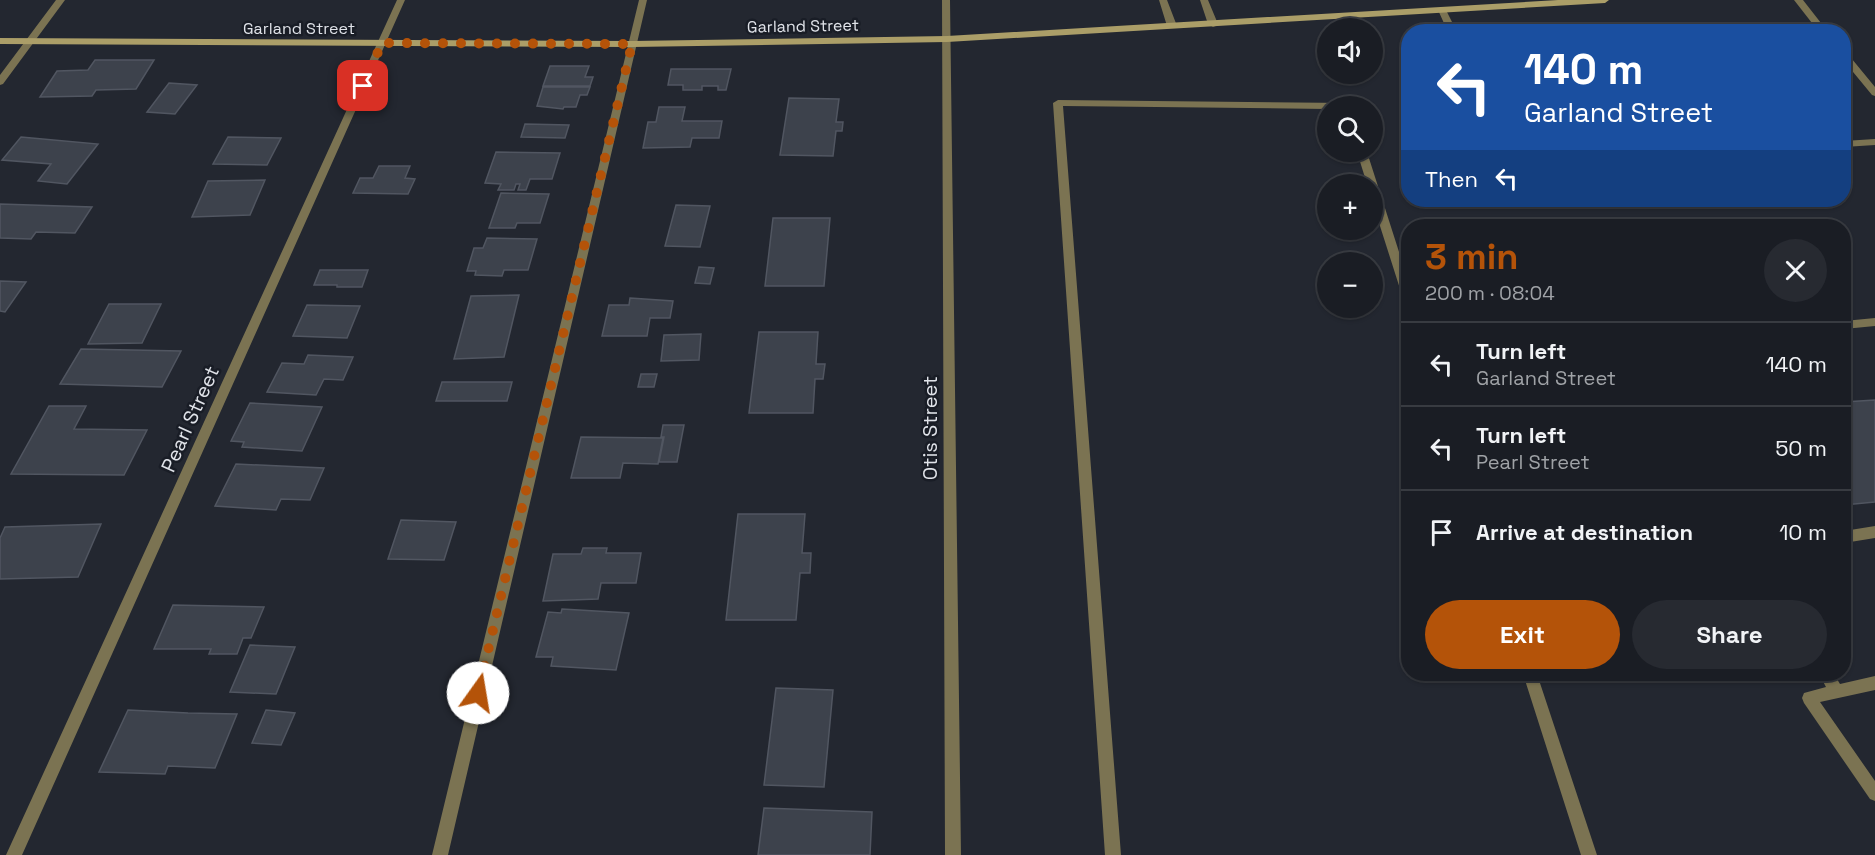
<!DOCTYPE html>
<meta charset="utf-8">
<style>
:root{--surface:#1a1d24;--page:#272a31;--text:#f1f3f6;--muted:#9fa2a6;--line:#383b41;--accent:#b45309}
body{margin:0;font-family:"Space Grotesk",sans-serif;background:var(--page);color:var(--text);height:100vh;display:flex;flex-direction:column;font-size:22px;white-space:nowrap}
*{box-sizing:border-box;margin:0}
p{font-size:20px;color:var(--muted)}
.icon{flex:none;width:33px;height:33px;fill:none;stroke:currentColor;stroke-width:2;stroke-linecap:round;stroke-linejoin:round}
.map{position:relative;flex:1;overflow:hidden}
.drawer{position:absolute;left:1401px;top:219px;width:450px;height:462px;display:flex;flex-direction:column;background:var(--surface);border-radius:24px;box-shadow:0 2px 4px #0004,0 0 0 2px var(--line)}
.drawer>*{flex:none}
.top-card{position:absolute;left:1401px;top:24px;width:450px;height:183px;border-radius:24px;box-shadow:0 2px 4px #0004,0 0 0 2px var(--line);background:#1a4fa0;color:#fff;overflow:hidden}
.buttons{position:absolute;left:1317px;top:18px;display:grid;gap:12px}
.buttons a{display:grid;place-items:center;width:66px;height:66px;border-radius:50%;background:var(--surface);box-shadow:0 2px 4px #0004,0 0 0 2px var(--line);font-size:30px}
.pin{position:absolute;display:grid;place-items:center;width:51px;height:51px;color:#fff;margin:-26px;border-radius:12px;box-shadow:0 3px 9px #0006}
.me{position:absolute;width:66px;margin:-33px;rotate:13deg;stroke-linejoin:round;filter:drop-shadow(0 0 4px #0008)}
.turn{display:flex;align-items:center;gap:21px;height:126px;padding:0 24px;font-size:27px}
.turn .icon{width:78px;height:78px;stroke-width:2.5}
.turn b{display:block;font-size:42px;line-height:51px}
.then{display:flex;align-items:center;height:57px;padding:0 24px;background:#0003;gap:12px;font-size:22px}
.round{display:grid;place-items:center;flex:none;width:63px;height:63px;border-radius:32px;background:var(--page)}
.summary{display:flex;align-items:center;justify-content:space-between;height:102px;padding:0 24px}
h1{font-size:36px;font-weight:600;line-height:45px;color:var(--accent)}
.primary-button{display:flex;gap:12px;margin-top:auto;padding:12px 24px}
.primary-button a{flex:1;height:69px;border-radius:36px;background:var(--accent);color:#fff;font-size:24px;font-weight:600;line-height:69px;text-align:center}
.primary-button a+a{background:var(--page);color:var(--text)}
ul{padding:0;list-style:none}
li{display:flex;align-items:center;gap:18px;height:84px;padding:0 24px;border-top:2px solid var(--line)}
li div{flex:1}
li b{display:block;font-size:22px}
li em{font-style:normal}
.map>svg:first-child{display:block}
.building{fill:#3d424c;stroke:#515661;stroke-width:1.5}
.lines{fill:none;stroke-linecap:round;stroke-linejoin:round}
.lane{fill:#7b7352;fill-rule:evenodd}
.street{fill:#7b7352;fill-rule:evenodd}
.secondary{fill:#ab9e68;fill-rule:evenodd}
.route{stroke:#b45309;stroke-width:10;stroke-dasharray:0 18}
.labels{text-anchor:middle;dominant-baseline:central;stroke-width:5;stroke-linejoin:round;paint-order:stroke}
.far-street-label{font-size:16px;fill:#e0e3e9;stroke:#191d26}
.street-label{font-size:20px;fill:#e0e3e9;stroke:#191d26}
</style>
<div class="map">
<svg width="1875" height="855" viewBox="0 0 1875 855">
<rect width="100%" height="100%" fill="#232730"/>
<path class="building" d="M95,60H154L136,89L96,90L92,96L40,97L57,71L88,70Z
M550,66H589L585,77H593L590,86H543Z
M671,69H731L726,90H718V86H702V90H683V85H668Z
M169,83L197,85L175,114L147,112Z
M543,87H590L587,95H580L576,107H564L563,109L537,106Z
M789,98L839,99L836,122H843L842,131H836L833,156L780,155Z
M659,107H685L682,121H722L719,138H692L690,147L643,148L648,122H656Z
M525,124L569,125L565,138L521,137Z
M21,137L98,144L67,184L38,181L51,164L2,160Z
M228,137L281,138L267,165L213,164Z
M496,152L560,153L552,179H530L526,190H518L520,184H516L514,190H498L501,184L485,183Z
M379,166H410L405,178L415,179L408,194L353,193L360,178H373Z
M265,180L250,215L192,217L208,181Z
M501,193L549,194L540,223H517L515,228H489Z
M0,204L92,207L75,233L36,232L31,239L0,238Z
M676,205L710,206L700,247L665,246Z
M773,218H830L824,286H765Z
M487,238L537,239L528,270H504L502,276L475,275L476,271H467L474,248H483Z
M699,267L714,268L710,284L695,283Z
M320,270H368L362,287H337V285H314Z
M0,281L26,282L5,312L0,311Z
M519,295L504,357L454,359L471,296Z
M630,298L673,301L670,318H650L647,336H602L609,305H629Z
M109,304H161L142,343L88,344Z
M307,305L360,306L347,338L293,336Z
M759,332H818L816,364H825L823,379H815L813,413H749Z
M701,334L699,360L661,361L664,335Z
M81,349L181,351L162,387L60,384Z
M308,355L353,357L343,380L324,379L316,395L267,392L282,363L304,364Z
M641,374H657L654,387H638Z
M442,382H512L507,401H436Z
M1875,400V502L1844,505V402Z
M250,403L322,407L302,451L242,447L244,442L231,441Z
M49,406H86L74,429L147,430L124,475L11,474Z
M663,425H684L677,462H659L664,437H661Z
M581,437L663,438L658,464L623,463L620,478H571Z
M236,464L324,468L310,500L281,499L276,510L215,506Z
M738,514H805L802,553H811L810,573H800L796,620H726Z
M401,520L456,522L444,560L388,559Z
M101,524L78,577L0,579V538L5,527Z
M583,548H607L606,553H641L636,583H601L598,599L543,601L553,554H581Z
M173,605L264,607L251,638H243L237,654H209L211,649H154Z
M562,609L629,613L616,670L551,666L553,657H536L548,612L561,613Z
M250,645L295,647L276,694L230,692Z
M776,688L833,690L824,787L764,785Z
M128,710L188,713L237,714L215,768L168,766L165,774L99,772Z
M266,710L295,713L281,745L252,743Z
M764,808L872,812L870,855H758Z"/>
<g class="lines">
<path class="lane" d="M1159,0H1167L1177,26L1175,28H1169L1167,26Z
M1200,0H1208L1218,24L1216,26L1213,27L1208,24Z
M1794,0H1803L1828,32H1819Z
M1442,7L1446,10L1457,32H1448L1438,10Z
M1844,52L1847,53L1875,87V96L1872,95L1844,61Z
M1058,100L1348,103L1353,106H1328V109L1063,106L1121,855H1105L1053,103Z
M1875,139V145L1844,147V141Z
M1357,152H1367L1408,280V299L1404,298L1402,295L1372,201V184H1367Z
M1875,318V326L1844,329V321Z
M1875,526V538L1844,543V531Z
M1523,674H1537L1597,855H1581Z
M1819,674H1834L1840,684L1875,676V690L1820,702L1875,781V801L1870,799L1804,703L1802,698L1804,693L1826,687Z"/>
<path class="street" d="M56,0H65L3,84L0,85V75Z
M397,0H405L22,855H6Z
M639,0H647L448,855H432Z
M942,0H950L961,855H945Z"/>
<path class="secondary" d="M1558,0H1609L1605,3L947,42L632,47L0,44V38L632,41L947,36Z"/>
</g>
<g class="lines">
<path class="route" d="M363,86L382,43L632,44L478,693"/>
</g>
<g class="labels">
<g class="far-street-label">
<text transform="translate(803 26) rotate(-1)">Garland Street</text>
<text x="299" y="28">Garland Street</text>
</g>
<g class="street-label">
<text transform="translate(190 419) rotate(-66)">Pearl Street</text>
<text transform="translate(930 428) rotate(-90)">Otis Street</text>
</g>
</g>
</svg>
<div class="buttons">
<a><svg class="icon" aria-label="sound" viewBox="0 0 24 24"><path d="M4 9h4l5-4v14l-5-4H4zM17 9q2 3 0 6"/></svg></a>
<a><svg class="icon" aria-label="search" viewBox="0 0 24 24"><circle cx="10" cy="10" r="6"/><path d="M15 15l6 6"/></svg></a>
<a>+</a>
<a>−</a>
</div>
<div class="pin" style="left:363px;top:86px;background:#d93025"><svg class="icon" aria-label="arrive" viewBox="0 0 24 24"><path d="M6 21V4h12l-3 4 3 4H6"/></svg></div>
<svg class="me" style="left:478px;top:693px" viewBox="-20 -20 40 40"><circle r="19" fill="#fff"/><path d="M0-13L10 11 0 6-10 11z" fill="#b45309"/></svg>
<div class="top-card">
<div class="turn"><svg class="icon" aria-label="left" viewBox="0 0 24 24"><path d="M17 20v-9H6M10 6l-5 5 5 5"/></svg><div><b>140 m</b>Garland Street</div></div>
<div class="then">Then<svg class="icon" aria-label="left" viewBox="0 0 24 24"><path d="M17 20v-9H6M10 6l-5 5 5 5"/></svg></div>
</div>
<section class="drawer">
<div class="summary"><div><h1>3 min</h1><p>200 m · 08:04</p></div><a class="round"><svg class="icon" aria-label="close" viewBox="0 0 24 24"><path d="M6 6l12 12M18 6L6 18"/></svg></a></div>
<ul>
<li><svg class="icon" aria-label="left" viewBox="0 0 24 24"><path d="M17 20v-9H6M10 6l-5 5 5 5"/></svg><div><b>Turn left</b><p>Garland Street</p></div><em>140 m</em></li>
<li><svg class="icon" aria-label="left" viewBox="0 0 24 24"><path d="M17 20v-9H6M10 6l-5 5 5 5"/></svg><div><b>Turn left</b><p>Pearl Street</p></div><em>50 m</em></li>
<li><svg class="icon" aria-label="arrive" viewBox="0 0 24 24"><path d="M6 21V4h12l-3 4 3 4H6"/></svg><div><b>Arrive at destination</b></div><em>10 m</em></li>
</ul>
<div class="primary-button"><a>Exit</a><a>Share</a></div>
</section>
</div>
